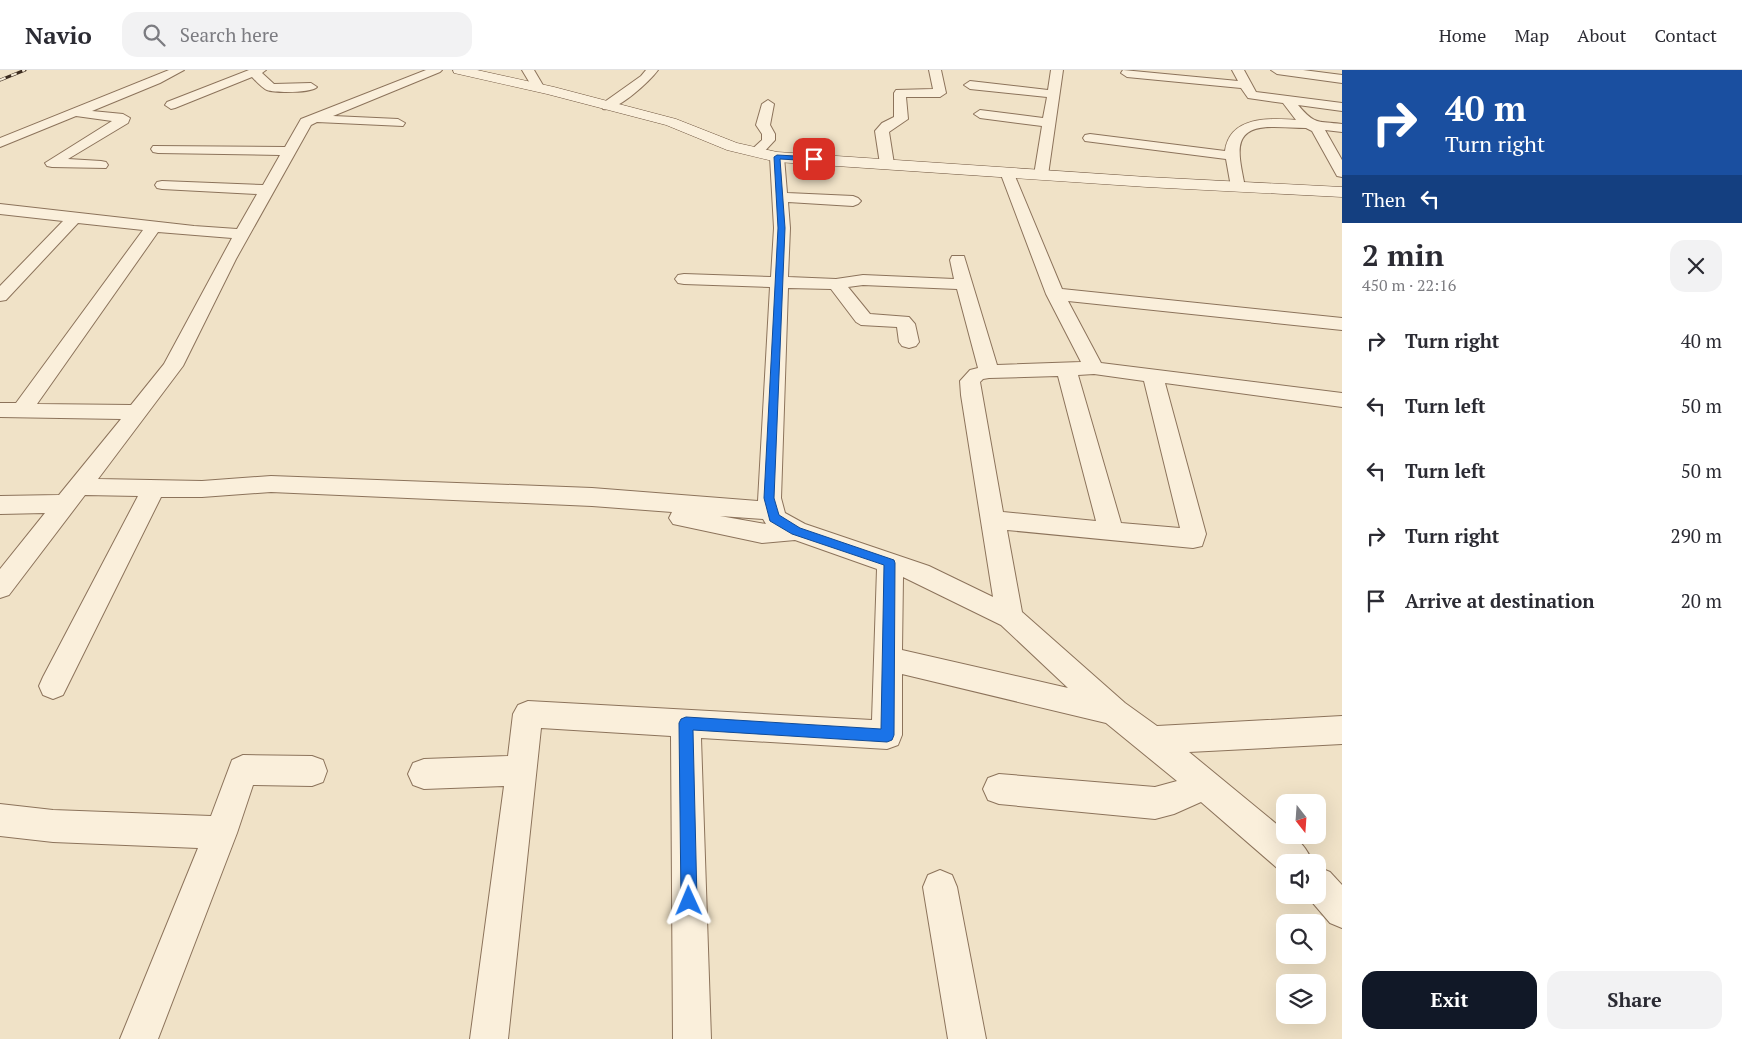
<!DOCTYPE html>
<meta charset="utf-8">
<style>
:root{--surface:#fff;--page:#f2f2f3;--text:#2b2b33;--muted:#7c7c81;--line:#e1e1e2;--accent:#111827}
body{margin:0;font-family:"PT Serif",serif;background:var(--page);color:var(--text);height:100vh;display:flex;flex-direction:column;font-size:19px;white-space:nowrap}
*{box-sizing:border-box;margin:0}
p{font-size:16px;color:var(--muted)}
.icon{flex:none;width:28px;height:28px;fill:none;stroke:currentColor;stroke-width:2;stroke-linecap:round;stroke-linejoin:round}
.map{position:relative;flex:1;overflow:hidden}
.sheet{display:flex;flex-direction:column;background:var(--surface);width:400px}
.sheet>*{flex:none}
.hud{background:#1a4fa0;color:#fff;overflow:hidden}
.needle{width:32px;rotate:163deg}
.tools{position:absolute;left:1276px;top:724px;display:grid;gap:10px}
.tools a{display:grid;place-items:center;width:50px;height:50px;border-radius:10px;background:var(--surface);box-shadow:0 5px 20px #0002;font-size:25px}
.pin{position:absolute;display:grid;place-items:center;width:42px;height:42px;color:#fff;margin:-21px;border-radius:10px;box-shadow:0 2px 8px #0006}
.me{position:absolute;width:55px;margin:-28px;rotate:359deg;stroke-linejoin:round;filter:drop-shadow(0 0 4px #0008)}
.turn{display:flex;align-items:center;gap:18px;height:105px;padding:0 20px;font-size:22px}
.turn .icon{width:65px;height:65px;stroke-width:2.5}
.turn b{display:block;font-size:35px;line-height:42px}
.then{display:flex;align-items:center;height:48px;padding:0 20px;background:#0003;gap:10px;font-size:19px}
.round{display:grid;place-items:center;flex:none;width:52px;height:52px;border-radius:15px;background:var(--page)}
.head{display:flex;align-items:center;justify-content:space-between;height:85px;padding:0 20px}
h1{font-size:30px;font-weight:800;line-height:38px}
.cta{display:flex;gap:10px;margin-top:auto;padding:10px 20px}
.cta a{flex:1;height:58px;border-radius:15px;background:var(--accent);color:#fff;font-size:20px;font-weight:800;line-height:58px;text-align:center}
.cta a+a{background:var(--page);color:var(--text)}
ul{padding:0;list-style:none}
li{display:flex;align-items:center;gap:15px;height:65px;padding:0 20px}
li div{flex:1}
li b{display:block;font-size:19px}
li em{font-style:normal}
header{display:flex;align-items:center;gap:30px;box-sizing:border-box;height:70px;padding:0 25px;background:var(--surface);border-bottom:1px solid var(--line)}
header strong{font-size:24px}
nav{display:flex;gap:28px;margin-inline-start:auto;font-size:18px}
.search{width:350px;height:45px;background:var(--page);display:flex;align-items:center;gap:12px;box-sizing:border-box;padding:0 18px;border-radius:15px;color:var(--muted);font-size:19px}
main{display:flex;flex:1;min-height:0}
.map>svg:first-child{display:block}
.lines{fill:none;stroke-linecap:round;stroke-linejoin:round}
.street-casing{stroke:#8c735b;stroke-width:2}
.secondary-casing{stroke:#6e543e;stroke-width:1}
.street{fill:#faefdb;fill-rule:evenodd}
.secondary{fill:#faefdb;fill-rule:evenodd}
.rail-casing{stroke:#3c2c1f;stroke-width:3}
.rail{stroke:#f7ecd7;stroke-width:2;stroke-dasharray:6;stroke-linecap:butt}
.route{fill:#1a73e8;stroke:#114b97}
</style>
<header>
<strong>Navio</strong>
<div class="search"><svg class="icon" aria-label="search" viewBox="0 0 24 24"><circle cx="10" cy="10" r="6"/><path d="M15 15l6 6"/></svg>Search here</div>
<nav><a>Home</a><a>Map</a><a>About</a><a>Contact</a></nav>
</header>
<main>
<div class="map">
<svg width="1342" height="969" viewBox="0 0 1342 969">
<rect width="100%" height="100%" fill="#f0e2c7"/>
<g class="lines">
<defs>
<path id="street" d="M169,0H184L160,13L92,41L123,44L130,48L128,53L68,89L101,91L106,92L108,95L106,98L52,97L47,96L45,93L112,51L76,46L0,77V68Z
M249,0H266L262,3L274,14L311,13L317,17C312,23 275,23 267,20C262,18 256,11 252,7L175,38L171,39L165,35L167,32Z
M426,0H442L440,2L333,46L398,49L405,53L403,56L317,52L311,55L236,189L183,296L98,409L202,411L271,406L592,418L758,431L770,217L684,214L678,213L675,209L678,205L684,204L771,207L774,158L770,87L772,84H782L784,87L787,123L853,126L858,128L861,131L858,134L853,136L788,132L790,158L788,207L836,209L863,205L954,209L950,190L952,186H964L997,295L1081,292L1046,224L1000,102L1002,99H1012L1062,219L1342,248V260L1068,231L1101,293L1342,323V337L1165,313L1206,464L1202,476L1193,478L1007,460L1022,542L1125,633L1157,656L1342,646V674L1189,682L1285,761V765C1298,765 1309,782 1312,792H1285L1284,804L1201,732L1174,744L1155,749L999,734L988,730L983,719L988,708L999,704L1155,717L1177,711L1106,653L902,604V665L898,675L887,679L701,668L711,969H673L671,666L541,658L508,969H470L504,716L424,719L413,715L408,704L413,693L424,689L508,686L513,644L518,635L528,631L872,650L877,499L795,470L762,473L673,454L669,448L672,442L592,436L271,422L202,427H161L63,625L53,629L43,625L39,616L43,607L138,426L85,425L9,525L0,528V499L45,443L0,444V426L59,425L121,349L0,347V333H16L143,160L78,153L6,230L0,231V216L63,151L0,144V134L194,156L237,159L257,124L162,119L157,118L155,115L157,112L162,111L263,115L280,85L158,83L153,82L151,79L153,76L285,77L301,49ZM158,162L232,168L164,294L131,335L37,334ZM863,215L957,219L978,298L970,300L960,311L961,325L993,527L929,496L805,454L785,443L781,428L788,218L831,219L856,252L861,255L897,257L899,272L902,276L909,278L916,276L919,272L915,254L909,247L870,244L848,217ZM1094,304L1144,311L1180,458L1121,453L1078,305ZM1058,306L1096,451L1003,442L980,312L983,309L989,308ZM720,446L763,449L766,454ZM903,507L1001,555L1068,618L902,580Z
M522,0H534L544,17L542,20H534Z
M646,0H658C650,11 617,42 603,39L602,36L603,33L641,6Z
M929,0H941L946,23L940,27H906L908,49L889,62L894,94L892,97H882L880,94L875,61L882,53L894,47V23L896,20L933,19Z
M1051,0H1063L1048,105L1046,108H1036L1034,105L1042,56L980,48L974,44L980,40L1043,48L1047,27L970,19L964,15L970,11L1048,20Z
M1123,0L1238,11L1232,0H1244L1256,22L1342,33V41L1298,35C1315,55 1317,51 1342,54V62L1325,60L1342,90V107L1337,106L1312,61L1306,58C1295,58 1285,57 1274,57C1229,56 1239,85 1245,117L1243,120H1233L1231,117L1226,89L1085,71L1083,68L1085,65L1090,64L1225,81C1230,46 1269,48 1296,50L1283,33L1248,28L1241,18L1127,7L1121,3Z
M1271,0H1303L1342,5V13L1277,4Z
M768,30L774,34L770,55L775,64V70L761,85H751L749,82L762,70V64L756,55L762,34Z
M243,685L312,686L323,690L327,701L323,712L312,716L253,715L237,763L158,969H120L198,778L53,772L0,766V734L53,740L211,746L232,690Z
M1318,797L1330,802L1342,815V858L1330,853L1306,825H1318Z
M940,800L952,805L957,817L986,969H948L923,817L928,805Z"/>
<path id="secondary" d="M453,0H477L554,17L676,49L737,73L777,82L1147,107L1342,117V127L1147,117L777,92L727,80L666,55L547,24L454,3Z"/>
</defs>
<use href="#street" class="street-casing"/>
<use href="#secondary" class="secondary-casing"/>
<use href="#street" class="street"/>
<use href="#secondary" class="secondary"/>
<defs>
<path id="rail" d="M0,10L25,0"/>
</defs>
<use href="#rail" class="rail-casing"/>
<use href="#rail" class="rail"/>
</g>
<path class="route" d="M777,85L814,87L817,89L814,91L780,89L785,158L774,428L779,445L800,458L894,490L895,493L894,665L892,670L887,672L693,660L697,831L695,836L689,839L684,836L681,831L679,653L681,649L686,647L881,659L884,495L792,464L770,451L764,428L778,158L774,87Z"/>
</svg>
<div class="tools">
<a><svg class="needle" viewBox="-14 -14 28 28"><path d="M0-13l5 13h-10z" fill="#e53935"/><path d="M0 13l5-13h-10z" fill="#7c7c81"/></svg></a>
<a><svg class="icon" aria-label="sound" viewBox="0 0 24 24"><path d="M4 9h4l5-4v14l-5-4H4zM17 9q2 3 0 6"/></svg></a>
<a><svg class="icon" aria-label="search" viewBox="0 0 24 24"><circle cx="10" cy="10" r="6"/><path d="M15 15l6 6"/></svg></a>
<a><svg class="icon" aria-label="layers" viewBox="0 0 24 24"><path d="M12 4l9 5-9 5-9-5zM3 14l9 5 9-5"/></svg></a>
</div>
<div class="pin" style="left:814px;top:89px;background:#d93025"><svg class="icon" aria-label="arrive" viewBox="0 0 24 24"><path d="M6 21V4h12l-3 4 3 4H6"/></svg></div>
<svg class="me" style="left:689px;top:831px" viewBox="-20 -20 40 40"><path d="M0-17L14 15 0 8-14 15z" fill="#1a73e8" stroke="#fff" stroke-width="4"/></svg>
</div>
<section class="sheet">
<div class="hud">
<div class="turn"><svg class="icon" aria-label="right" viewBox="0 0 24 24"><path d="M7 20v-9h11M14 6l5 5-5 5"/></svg><div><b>40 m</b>Turn right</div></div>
<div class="then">Then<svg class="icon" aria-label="left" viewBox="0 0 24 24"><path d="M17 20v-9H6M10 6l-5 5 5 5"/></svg></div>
</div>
<div class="head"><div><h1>2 min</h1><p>450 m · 22:16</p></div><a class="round"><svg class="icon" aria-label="close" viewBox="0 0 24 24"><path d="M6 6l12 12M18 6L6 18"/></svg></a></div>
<ul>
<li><svg class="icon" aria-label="right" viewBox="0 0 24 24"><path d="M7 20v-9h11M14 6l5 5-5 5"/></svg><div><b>Turn right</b></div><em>40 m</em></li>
<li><svg class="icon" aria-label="left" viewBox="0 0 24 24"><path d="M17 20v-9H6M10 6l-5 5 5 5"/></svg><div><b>Turn left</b></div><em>50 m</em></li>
<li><svg class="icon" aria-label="left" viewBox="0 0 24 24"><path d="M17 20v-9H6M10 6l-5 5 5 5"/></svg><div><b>Turn left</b></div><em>50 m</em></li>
<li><svg class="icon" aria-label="right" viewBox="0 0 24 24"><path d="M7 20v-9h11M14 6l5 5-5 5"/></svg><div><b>Turn right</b></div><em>290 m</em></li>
<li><svg class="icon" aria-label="arrive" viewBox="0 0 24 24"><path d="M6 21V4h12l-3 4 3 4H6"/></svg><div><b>Arrive at destination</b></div><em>20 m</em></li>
</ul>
<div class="cta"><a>Exit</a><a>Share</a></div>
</section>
</main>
